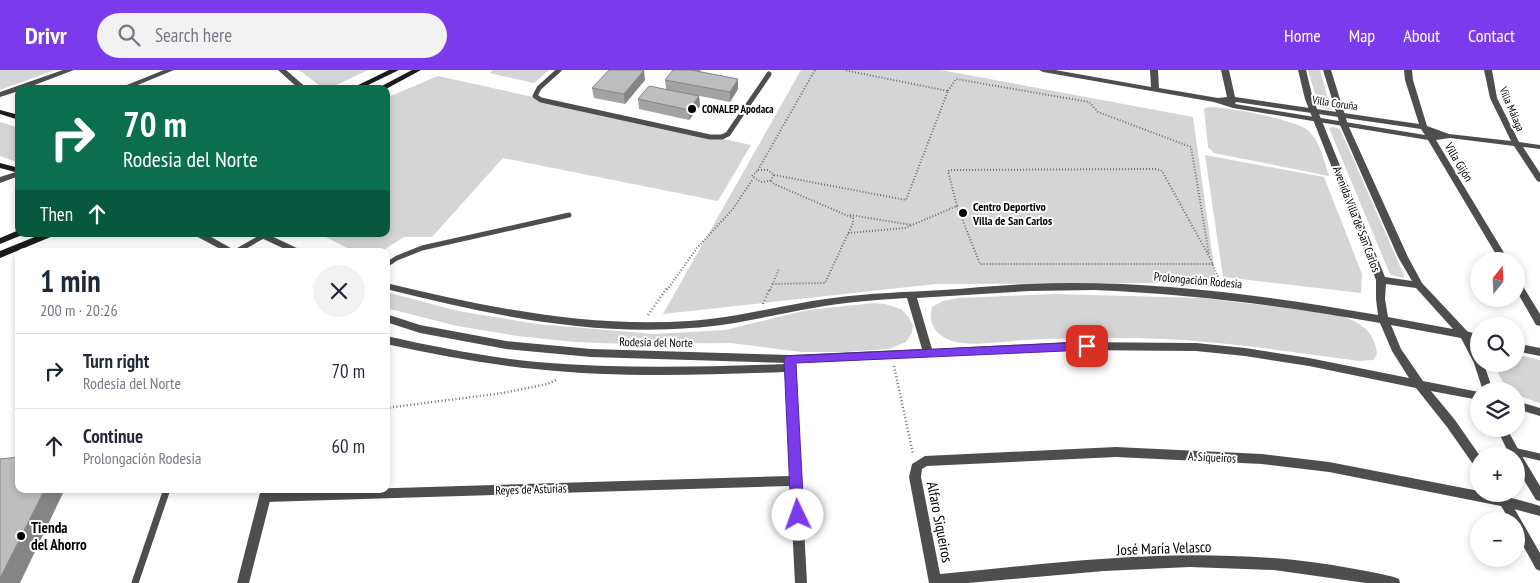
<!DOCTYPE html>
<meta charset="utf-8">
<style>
:root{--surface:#fff;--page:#f2f2f3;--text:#1f2937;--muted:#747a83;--line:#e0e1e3;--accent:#7c3aed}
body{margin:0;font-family:"PT Sans Narrow",sans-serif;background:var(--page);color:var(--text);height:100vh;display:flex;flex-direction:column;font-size:19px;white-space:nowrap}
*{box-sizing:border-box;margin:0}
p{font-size:16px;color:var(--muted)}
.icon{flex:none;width:28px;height:28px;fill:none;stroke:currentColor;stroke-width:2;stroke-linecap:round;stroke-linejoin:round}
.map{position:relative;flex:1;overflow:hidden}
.drawer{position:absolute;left:15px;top:178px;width:375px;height:245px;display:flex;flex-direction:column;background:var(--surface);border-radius:10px;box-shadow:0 2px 8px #0003}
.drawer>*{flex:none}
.guide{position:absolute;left:15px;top:15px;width:375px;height:152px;border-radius:10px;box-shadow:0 2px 8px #0003;background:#0b6e4f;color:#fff;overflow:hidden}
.needle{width:32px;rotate:18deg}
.buttons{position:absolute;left:1470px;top:182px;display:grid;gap:10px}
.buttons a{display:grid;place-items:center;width:55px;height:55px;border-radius:50%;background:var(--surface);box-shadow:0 2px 8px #0003;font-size:25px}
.pin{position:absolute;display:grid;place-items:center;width:42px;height:42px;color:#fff;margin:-21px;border-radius:10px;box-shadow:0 2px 8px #0006}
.me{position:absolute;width:55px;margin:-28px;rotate:357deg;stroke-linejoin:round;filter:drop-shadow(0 0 4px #0008)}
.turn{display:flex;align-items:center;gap:18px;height:105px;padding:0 25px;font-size:22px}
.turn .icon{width:65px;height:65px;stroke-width:2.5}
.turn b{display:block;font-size:35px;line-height:42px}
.then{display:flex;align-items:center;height:48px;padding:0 25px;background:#0003;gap:10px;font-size:19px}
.round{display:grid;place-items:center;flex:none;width:52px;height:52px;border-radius:26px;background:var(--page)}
.headline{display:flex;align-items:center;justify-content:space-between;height:85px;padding:0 25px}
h1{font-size:30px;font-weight:600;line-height:38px}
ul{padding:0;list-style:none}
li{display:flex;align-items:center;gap:15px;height:75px;padding:0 25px;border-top:1px solid var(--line)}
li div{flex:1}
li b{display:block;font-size:19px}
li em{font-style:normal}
header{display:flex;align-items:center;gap:30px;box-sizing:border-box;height:70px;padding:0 25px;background:var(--accent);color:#fff}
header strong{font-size:24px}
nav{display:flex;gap:28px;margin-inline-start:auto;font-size:18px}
.search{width:350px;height:45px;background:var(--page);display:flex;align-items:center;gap:12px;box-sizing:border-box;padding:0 18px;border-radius:28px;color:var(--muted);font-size:19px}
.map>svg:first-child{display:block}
.green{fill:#d5d5d5}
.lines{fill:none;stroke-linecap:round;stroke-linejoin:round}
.path-far1{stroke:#707070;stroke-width:2;stroke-dasharray:1 2;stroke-linecap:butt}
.path{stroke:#707070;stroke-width:2.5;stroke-dasharray:1 2.5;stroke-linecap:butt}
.service-far1{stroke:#4e4e4e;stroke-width:5}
.service{stroke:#4e4e4e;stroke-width:7}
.minor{fill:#4e4e4e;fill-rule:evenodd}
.tertiary{fill:#4e4e4e;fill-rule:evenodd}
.secondary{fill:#1b1b1b;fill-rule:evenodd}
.wall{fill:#a3a3a3}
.shaded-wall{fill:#858585}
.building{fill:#bebebe;stroke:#858585}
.route{fill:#7c3aed;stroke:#51269a}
.poi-dot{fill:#000;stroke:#fff;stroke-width:2}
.labels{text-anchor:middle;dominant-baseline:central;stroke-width:4;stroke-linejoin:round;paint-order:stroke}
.far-street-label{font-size:11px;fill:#000;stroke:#fff}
.far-poi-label{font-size:11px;font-weight:bold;fill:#000;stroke:#fff;text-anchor:start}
.street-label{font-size:12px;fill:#000;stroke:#fff}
.poi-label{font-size:12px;font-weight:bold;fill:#000;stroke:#fff;text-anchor:start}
.near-street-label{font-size:15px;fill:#000;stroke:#fff}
.near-poi-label{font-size:15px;font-weight:bold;fill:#000;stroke:#fff;text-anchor:start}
</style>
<header>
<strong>Drivr</strong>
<div class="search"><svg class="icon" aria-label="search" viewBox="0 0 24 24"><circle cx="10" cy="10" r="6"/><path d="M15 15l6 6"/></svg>Search here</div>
<nav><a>Home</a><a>Map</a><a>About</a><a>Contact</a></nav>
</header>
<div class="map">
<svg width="1540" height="513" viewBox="0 0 1540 513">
<rect width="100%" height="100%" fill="#fff"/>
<path class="green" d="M0,0H55L0,20Z
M299,0H368L328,19H324Z
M493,0H549L534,13L489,3Z
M801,0H941L1193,47L1217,218L1164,213L936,214L663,244Z
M1308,0H1320L1331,40L1319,37Z
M438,6L751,75L718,131L503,88L432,167H404L382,181H353L320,164H386V28Z
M1208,37C1224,36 1298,50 1309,61C1320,72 1324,91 1329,106L1214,83L1208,77L1204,39Z
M0,52L19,58V93L0,86Z
M1333,57L1340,59L1404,205L1403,208L1392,205L1389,202L1329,58Z
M1205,85L1324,107L1362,204L1361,223L1223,207Z
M386,222L458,241L537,254L654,264L725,260L808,240L874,233L885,234L901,239L908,246L913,255L912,263L906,272L889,279L845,282H802L731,273L624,274L575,272L517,266L457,256L386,238Z
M1054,224L1203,228L1336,244C1357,251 1375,259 1377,284L1373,290L1359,291C1284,281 1210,269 1133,268C1097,268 1060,268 1024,270C1004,271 971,277 952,271C935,265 928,254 932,237L943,231L958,228Z
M1516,284L1540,290V333C1521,328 1497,316 1497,294H1516Z"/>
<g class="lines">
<path class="path-far1" d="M948,21L956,9L1089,32L1098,42L1191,77L1209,184
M758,100H768L774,105L770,111L761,112L752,106Z
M758,100L815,0
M774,105L906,130L948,21L844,0
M771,111L774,114L853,148V153L825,213L772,214
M957,136L980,194H1213
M850,145L912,155
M848,163L905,158L957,136L948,101L952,100L1156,99L1162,101L1210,188L1221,214
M667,220L697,178L732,140L753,109
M770,220L779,199"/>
<path class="path" d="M763,234L770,218
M648,245L667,218
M894,296L913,384
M386,338L503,323L547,314L556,310"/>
<path class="service-far1" d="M559,0L539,18L535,26L541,30L710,67H722L728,64L769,4
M237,181L263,166
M386,195L397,188L422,178L569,145"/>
<path class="service" d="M1513,381L1540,387
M135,513L167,419"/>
<path class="minor" d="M63,0H74L24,19H19V21L0,27V22Z
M164,0H174L128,19H117Z
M278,0H286L308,19H299Z
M1039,0H1055L1151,17L1150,0H1158L1159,18L1218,28L1227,27L1221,0H1229L1235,27L1419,54L1405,10L1404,0H1412L1413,10L1427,56L1449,64L1511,71L1490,28L1484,0H1492L1497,28L1519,72L1540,75V79L1523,77L1540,103V112L1537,111L1514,76L1450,68L1436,70L1509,191H1500L1428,70L1233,38L1214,32L1043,2ZM1236,32L1421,59L1425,65L1235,34Z
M19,101V106L0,113V107Z
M1516,209L1519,210L1540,244V256L1536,255L1516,220Z
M1464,261L1479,264V272L1460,268L1459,265L1460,262Z
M386,266C436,277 486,287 537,292C619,299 702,297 785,294L786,290H794L795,293L807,513H795L790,416L265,432L261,431L259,427L261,423L265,422L790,406L785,302C702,305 618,308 535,299C485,294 436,285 386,274Z
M1516,273L1540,278V286L1516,281Z
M1516,331L1540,338V346L1516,339Z
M1116,377L1262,384L1329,392L1479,421V424C1500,424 1520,430 1540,436V446L1506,437L1329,402L1262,394L1116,387L927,396L922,399L921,407L940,504C1037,495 1134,482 1232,486C1286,487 1341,495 1394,507L1399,509L1400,513H1366L1274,500L1190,497L1104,501L968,513H929L909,407L912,394L925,386Z"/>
<path class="tertiary" d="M1298,0H1306L1313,29L1385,207L1412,211L1398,187L1340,55L1323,0H1331L1348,55L1408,187L1422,213L1468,262L1479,283V294H1484L1493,321H1483L1474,293L1461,268L1391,255L1401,279L1423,311L1479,322V330L1431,321L1455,350L1480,386L1479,399L1475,397L1447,357L1416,318L1309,296L1245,286L1196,281L1069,280L790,293L591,287L506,279L420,263L386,252V244L420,255L506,271L591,279L790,285L922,279L907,228C876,230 844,232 813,238C772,245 731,256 690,258C587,266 485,244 386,219V213C485,237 587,258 689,251C738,248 785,234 833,228C870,223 906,222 943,220C972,218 1000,215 1028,214C1146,209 1263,225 1378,245L1376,229V210L1305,29ZM1386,214L1416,218L1453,259L1388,247L1385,229ZM1094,220C1191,224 1285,236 1380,253L1392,281L1409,308L1309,288L1245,278L1196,273L1069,272L932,279L917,228L1029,221Z
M195,164H206L236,181H224L196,166Z
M256,164H267L299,179L301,181H289L257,166Z
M1497,359H1507L1522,386L1540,416V431L1536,430L1516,397V386H1510Z
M261,419H273L249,513H237Z
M1494,424H1506L1540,483V501L1536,499L1516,463V451H1510Z"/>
<path class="secondary" d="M389,0H399L360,19H350Z
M412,0H421L386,19H376Z
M0,40L19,45V50L0,44Z
M0,93L19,98V103L0,98Z
M19,160V164H23L22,165L0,174V168Z
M42,164H54L53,166L0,188V181Z"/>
</g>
<path class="wall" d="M673,0H701L700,2L738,19L730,32L675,21L699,26L700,36L689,50L639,39L638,29L666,19L665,10Z
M645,10L625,34L594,28L592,18Z"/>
<path class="shaded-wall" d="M644,0L645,10L625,34L624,24Z
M738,9V19L730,32V22Z
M699,26L700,36L689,50V40Z
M45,419H65L20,513H0V508Z"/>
<path class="building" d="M609,0H644L624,24L592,18Z
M673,0H691L738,9L730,22L665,10Z
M649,16L699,26L689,40L638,29Z
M19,387V419H45L0,508V389Z"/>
<path class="route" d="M1087,272L1093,276L1087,280L796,293L804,445L802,449L798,451L793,449L791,445L784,289L786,286Z"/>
<g class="poi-dot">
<circle cx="692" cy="39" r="5"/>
<circle cx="963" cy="143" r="5"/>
<circle cx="21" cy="466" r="5"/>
</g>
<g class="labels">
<g class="far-street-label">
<text transform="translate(1335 33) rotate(9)">Villa Coruña</text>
<text transform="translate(1512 39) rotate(67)">Villa Málaga</text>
</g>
<g class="far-poi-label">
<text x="702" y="39">CONALEP Apodaca</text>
</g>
<g class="street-label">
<text transform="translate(1459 92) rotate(59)">Villa Gijón</text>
<text transform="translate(1357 149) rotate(69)">Avenida Villa de San Carlos</text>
<text transform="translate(1198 210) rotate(5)">Prolongación Rodesia</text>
<text transform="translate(656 272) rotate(1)">Rodesia del Norte</text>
<text transform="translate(1212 387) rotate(3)">A. Siqueiros</text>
<text transform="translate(531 419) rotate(-2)">Reyes de Asturias</text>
</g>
<g class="poi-label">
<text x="973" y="136">Centro Deportivo<tspan x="973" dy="14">Villa de San Carlos</tspan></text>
</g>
<g class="near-street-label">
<text transform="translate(940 452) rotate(79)">Alfaro Siqueiros</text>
<text transform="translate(1164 478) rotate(-2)">José María Velasco</text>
</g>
<g class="near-poi-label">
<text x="31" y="457">Tienda<tspan x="31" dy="17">del Ahorro</tspan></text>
</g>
</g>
</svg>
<div class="buttons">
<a><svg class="needle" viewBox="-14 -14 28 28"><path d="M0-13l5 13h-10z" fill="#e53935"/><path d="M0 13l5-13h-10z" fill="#747a83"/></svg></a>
<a><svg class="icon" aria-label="search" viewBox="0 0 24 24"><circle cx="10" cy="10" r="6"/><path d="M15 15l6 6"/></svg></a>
<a><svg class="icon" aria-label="layers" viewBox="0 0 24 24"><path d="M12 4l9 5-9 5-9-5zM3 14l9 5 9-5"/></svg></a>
<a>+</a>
<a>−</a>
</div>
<div class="pin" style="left:1087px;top:276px;background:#d93025"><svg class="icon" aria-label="arrive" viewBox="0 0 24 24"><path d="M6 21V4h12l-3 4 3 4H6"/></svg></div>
<svg class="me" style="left:798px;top:445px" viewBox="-20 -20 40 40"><circle r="19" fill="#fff"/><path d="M0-13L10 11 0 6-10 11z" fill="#7c3aed"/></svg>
<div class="guide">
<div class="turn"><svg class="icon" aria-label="right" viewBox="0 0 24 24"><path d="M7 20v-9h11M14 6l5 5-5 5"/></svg><div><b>70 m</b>Rodesia del Norte</div></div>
<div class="then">Then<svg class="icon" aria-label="ahead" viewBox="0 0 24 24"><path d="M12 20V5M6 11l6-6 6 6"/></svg></div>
</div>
<section class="drawer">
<div class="headline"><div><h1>1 min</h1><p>200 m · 20:26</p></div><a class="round"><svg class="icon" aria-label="close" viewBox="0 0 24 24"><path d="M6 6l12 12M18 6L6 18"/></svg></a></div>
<ul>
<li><svg class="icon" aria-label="right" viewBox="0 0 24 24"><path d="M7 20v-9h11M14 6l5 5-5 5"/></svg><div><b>Turn right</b><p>Rodesia del Norte</p></div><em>70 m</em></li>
<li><svg class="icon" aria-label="ahead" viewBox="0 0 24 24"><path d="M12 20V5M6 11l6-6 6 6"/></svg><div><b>Continue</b><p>Prolongación Rodesia</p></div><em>60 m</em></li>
</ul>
</section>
</div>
